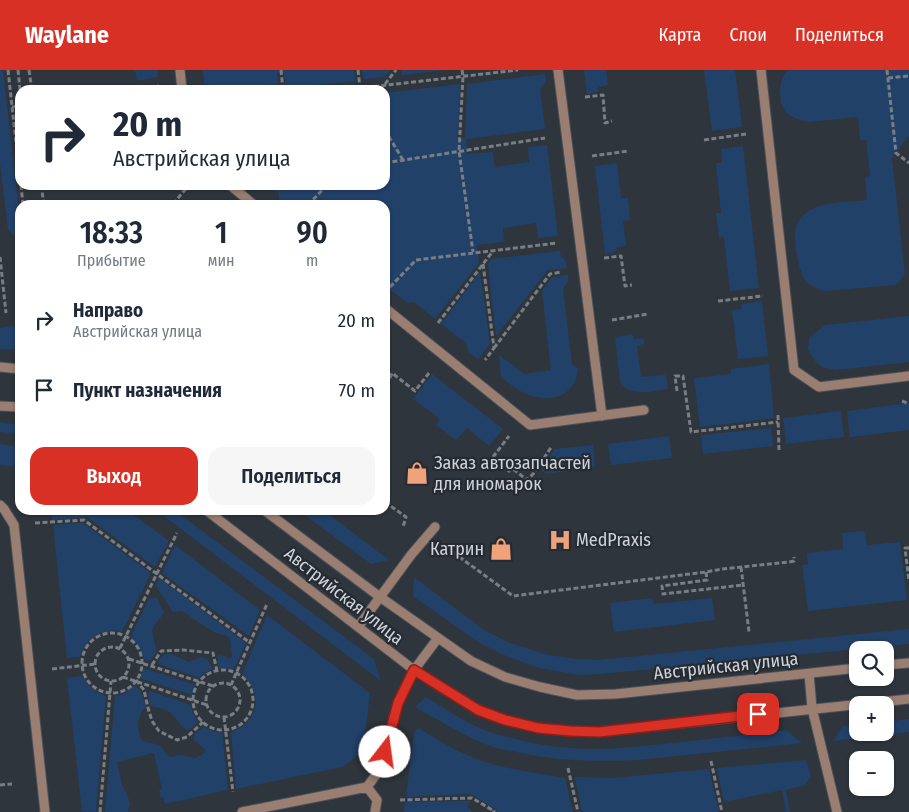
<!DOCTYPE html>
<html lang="ru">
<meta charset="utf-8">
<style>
:root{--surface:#fff;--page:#f6f6f7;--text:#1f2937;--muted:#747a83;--accent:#d93025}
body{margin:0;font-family:"Fira Sans Condensed",sans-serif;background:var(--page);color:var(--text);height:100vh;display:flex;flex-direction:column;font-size:19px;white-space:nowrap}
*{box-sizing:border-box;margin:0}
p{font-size:16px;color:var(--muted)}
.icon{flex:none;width:28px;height:28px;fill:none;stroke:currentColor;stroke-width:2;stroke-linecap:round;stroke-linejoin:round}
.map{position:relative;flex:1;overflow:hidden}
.sheet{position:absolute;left:15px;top:130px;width:375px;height:315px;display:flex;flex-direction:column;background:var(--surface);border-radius:15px;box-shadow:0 1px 4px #0004}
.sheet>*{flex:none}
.top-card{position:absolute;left:15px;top:15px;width:375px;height:105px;border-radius:15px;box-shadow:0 1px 4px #0004;background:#fff;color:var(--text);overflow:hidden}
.fabs{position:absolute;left:849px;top:571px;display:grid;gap:10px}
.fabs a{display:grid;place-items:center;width:45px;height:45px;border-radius:10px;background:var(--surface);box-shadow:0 1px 4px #0004;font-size:25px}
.pin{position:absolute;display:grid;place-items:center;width:42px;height:42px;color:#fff;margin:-21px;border-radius:10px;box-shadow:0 2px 8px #0006}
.me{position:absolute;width:55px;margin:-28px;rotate:15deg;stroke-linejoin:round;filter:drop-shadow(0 0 4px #0008)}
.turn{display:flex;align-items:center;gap:18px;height:105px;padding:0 15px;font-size:22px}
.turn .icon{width:65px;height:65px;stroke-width:2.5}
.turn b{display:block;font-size:35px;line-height:42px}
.eta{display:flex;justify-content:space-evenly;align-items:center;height:85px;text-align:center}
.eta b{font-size:30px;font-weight:600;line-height:35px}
.cta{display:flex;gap:10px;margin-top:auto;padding:10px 15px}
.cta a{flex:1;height:58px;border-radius:15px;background:var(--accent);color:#fff;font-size:20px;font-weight:600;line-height:58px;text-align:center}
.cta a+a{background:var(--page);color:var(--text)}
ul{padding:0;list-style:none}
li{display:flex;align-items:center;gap:15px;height:70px;padding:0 15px}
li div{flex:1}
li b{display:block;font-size:19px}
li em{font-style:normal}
header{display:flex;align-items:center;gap:30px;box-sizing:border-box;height:70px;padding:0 25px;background:var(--accent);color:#fff}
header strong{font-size:24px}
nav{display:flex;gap:28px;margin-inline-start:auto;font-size:18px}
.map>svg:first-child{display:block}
.green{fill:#224169}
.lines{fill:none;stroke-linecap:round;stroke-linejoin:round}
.minor-casing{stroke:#4c5158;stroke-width:11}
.path{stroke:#797e84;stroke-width:3;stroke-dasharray:5 2.5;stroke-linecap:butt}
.minor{stroke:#9a7e71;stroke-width:9}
.route-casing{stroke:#8d1f18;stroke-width:12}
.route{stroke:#d93025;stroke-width:9}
.labels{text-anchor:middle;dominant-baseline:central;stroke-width:4.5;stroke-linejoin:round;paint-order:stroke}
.poi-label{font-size:18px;fill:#cfd3d8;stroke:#252b32;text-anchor:start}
.street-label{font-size:18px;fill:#cfd3d8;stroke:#252b32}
</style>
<header>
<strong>Waylane</strong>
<nav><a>Карта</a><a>Слои</a><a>Поделиться</a></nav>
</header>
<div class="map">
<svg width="909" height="742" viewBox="0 0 909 742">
<rect width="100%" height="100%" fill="#2f353c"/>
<path class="green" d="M0,0H3L20,151V171L8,160L0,93Z
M135,0H157L158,7L137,11Z
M203,0H354L356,11L286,19L284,2L277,3L279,19L205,20Z
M362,0H390L384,7L364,9Z
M401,0H445L402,5Z
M584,0H606L608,15L598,17V22L587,24Z
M704,0H735L742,57L712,61Z
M788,0H909V66L892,88L905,204L899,212L895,215L825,221C818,219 809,216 805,210C798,199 793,170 796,157C798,150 804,144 810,140C827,131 849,132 867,130L865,107L870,106L866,70H860L858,47L808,52L797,49L786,43L781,33L780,20L782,8Z
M545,4L546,12L540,19L545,59L466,69L467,84L493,82L495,97L529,92L528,77L547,75L558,166L538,168L536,153L503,158L504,172L477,175L479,193L435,249L414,232L408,233L385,216V135H282L279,133V124L266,115H385V23L460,14L458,70L465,68L467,14Z
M743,76L759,218L730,221L724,167L719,168L716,143H721L716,93H722L721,79Z
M617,93L621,128H628L630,150L623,151L626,176L616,177V182L605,184L595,96Z
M560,181L561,187L565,190L567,198L548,200L496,266L488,194L491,189Z
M480,202L490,274L478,289L468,282L467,274L441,254Z
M568,205V212L563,219L572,294L578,299C575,328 548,334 524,323C515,319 508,313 501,307L499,285L524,304L551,300L542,221L552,207Z
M762,231L768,286L738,289L732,240L742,239L741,234Z
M909,246V292L836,300L822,297L815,291L808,279L809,268L825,255Z
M20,255V280L0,279V258Z
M632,264L634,269L644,268V274L637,276L641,307L666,305L668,319C652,321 631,328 620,312L615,267Z
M769,294L774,348L700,357L694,308L731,304V299Z
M432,304L503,359L489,376L467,358L456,370L436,355L440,349L413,329Z
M909,333V360L850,367L847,341Z
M841,341L844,367L786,374L783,348Z
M0,352L20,355V364L0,362Z
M771,358L773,376L703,384L701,365Z
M669,366L672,388L611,395L608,374Z
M0,374L20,377V397L0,395Z
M593,375L595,397L546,404L541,399L555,379Z
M51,440H127L169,471L155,497L87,447L52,450Z
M156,440H174L374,589L381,611Z
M298,440H323L389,490L371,494Z
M83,453L151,503L122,562C104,556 85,568 80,587L67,588L53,455Z
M865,461L867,475L900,472L907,530L808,541L802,495L808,494L807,483L843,479L842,463Z
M175,475L260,540L249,566L162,503Z
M414,507L484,560L510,573L548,585L577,589L599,590L909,559V574L600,604L579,605L539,598L506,586L478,572L413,526Z
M159,508L246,573L234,599L219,598C217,593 216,590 219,585L224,586L229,589L232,587L230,568L226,565L218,564L201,554L182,541L173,542L159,521L156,514Z
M149,528H157L161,536L164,543L154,556L152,561L156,579V583L150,591L144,589L141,580L131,566Z
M652,528L654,534L712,528L715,550L614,562L610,533Z
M267,545L370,623C368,637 366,671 360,682C356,688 348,693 342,697L236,719L231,662C236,660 241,658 245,654C262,640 257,616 242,604Z
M166,584H171L189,592C202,587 207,583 212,599L203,604L200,608L159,594L158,592C160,588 162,586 166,584Z
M144,598L195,615L192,625L140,608Z
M82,606C88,616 95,622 106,626L96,742L82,741L67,608Z
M134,616L138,618L143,627L146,637C136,645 137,660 142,671L160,675L168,686L172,687L178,685L196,688L203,684L206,680L194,670C193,662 199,661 204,657L212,661L222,662L228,720L165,734L163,727L161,728L159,720L162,719L154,683L117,692L122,715L127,724L130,733L128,742H105L115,626L124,624Z
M150,621L191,635L192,641L197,651C195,656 192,659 187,660C180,656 178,650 173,645C168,639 158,637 150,636L148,625Z
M426,627C448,640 471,657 496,664C530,674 567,680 601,679C625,678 649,675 673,673C711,669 749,665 786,660L802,673L638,690C595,692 558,691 516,682C508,680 498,679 490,676C464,666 440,651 415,637Z
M909,649V662L833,671L843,656L857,654L858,662H885V652Z
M418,658C433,666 448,677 465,684C496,699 532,702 565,708L573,742H496L497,740L471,724L406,727L414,663Z
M806,690L811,707L805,715L786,720L790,742H786L782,720L724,732L717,698Z
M709,699L719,742H582L575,707L612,708Z
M470,731L467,737L472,740L471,742H404L405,732Z"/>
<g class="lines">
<defs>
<path id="minor" d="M180,0L182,20
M558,0L602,346
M761,0L794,300L819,317L909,306
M230,115L254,135
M385,238L530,355L644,340
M0,297L20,299
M0,336L20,337
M0,435L4,439L14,455L45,742
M206,440L414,600L478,640L505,650L538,658L570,661L599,662L909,629
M264,440L380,527L471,591L505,607L540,617L577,625L616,624L858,598
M358,557L411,485L435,457
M885,595L909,593
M809,604L812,638L837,742
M367,717L377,730L375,742
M242,742L367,717L381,698L398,633L414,600L438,568"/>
</defs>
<use href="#minor" class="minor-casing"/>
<path class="path" d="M8,0L20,108
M18,0L20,20
M29,0L32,20
M281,0L283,20
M358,0L360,18
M462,0L463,6L459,81L473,182
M887,0L896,83L909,93
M888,8L909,6
M385,14L396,0
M135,20L159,16
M344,20L518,0
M585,27L603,25L605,53L612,51
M12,37L20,36
M385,60L403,90
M704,70L746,64
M592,86L628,81
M385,93L545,68
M21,115L23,135
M41,115L44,135
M173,134L189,115
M308,135L327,115
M0,187L6,243
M604,188L621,186L625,216L632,215
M483,194L494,278L485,290
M390,217L416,190L557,173
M718,231L763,226
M612,250L648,244
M438,253L493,181
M494,278L550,204L561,202
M390,308L392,303L415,321L429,303
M677,321L675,306H683L691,362L778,352
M902,331L909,334
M778,345L779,381
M493,387L509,366
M508,402L512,398L527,410L534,403L552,376
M385,432L406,447L403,457
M35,453L84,450L249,572
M447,478L513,526L706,502L722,499L789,492L794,491V487
M909,478H905L909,511
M741,497L749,562
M706,502L707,510L662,516L663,524L743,515
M82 593a30 30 0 1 1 60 0a30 30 0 1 1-60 0Z
M95 594a17 17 0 1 1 34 0a17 17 0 1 1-34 0Z
M120,578L177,463
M129,589L213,616
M152,595L161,581L183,580L213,583L217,601
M52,599L95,594
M193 630a30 30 0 1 1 60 0a30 30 0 1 1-60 0Z
M123,607L207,635
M136,610L144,620L148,638L152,651L159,661L177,670L187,667L203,652
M206 630a17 17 0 1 1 34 0a17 17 0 1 1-34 0Z
M231,615L267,534
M224,647L233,722
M711,691L722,742
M568,698L578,742
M0,715L12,714
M400,730L472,728L494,741L493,742
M100,742L111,611"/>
<use href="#minor" class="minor"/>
</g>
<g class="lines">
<defs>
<path id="route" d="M385,682L398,633L414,600L478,640L505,650L538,658L570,661L599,662L758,644"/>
</defs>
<use href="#route" class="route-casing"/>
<use href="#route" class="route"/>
</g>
<defs>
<symbol id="shop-bare" viewBox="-9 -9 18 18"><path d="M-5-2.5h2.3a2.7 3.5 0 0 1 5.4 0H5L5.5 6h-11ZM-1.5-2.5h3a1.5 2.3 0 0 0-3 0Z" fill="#f0a27a" stroke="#252b32" stroke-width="2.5" paint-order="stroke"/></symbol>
<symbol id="hospital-bare" viewBox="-9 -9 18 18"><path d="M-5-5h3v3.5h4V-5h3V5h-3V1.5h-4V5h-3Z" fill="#f0a27a" stroke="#252b32" stroke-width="2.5" paint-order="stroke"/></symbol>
</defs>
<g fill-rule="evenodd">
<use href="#shop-bare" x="401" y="387" width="32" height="32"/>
<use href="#hospital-bare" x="544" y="454" width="32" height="32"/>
<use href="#shop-bare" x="485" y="463" width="32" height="32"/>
</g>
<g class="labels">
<g class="poi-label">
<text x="434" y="393">Заказ автозапчастей<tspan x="434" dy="21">для иномарок</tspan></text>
<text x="576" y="470">MedPraxis</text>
<text x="484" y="479" text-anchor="end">Катрин</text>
</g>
<g class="street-label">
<text transform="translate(344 526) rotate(38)">Австрийская улица</text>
<text transform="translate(726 596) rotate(-6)">Австрийская улица</text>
</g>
</g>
</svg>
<div class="fabs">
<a><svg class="icon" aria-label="search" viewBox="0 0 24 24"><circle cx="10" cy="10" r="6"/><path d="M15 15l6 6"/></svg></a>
<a>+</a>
<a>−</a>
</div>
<div class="pin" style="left:758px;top:644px;background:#d93025"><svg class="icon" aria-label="arrive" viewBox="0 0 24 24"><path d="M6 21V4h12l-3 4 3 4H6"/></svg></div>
<svg class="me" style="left:385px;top:682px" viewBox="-20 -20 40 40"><circle r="19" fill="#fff"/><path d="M0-13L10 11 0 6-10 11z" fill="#d93025"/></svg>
<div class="top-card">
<div class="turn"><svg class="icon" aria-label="right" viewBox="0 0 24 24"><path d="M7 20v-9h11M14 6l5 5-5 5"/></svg><div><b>20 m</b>Австрийская улица</div></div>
</div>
<section class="sheet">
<div class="eta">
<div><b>18:33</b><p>Прибытие</p></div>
<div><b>1</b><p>мин</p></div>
<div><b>90</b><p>m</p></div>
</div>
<ul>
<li><svg class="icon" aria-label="right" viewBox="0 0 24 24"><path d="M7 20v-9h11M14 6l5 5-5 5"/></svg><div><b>Направо</b><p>Австрийская улица</p></div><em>20 m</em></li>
<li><svg class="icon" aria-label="arrive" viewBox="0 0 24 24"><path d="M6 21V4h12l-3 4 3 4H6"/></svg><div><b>Пункт назначения</b></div><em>70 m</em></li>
</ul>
<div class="cta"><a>Выход</a><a>Поделиться</a></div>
</section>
</div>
